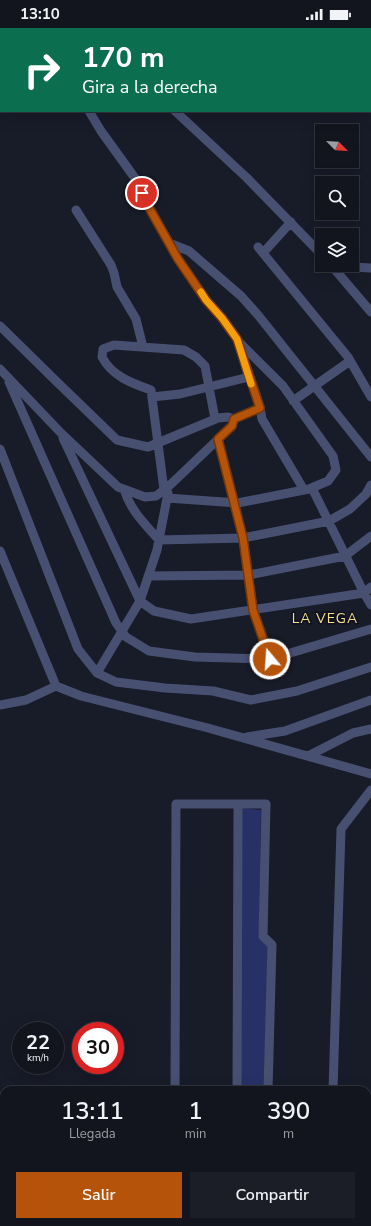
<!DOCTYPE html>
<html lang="es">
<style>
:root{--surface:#12141e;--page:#1b1d27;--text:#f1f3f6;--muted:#9c9ea4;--line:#31333c;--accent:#b45309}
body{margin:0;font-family:"Nunito Sans",sans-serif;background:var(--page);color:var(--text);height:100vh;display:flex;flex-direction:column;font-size:15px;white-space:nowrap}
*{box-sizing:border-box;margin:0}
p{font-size:13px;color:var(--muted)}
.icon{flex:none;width:22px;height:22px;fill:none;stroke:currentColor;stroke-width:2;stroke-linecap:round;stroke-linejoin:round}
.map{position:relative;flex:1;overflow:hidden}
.details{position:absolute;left:0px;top:1058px;width:371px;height:140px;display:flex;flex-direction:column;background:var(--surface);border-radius:12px 12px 0 0;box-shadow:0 4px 16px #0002,0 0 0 1px var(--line)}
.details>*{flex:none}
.top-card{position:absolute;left:0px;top:0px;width:371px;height:84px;box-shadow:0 4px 16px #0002,0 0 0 1px var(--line);background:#0b6e4f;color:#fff;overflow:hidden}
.needle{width:26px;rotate:114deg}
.tools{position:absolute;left:315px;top:96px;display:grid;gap:8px}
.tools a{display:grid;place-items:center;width:44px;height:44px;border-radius:0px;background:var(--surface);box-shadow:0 4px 16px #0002,0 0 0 1px var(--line);font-size:20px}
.speed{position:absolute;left:12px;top:994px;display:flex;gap:8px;font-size:20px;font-weight:700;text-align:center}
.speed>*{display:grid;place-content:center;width:52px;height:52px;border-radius:50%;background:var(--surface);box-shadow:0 4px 16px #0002,0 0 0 1px var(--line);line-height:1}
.speed small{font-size:10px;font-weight:400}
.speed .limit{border:6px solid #d22;background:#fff;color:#111}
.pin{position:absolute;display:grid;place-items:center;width:34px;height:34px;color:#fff;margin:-17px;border:2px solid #fff;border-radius:50%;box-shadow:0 1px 4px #0007}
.me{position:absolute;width:44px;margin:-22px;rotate:342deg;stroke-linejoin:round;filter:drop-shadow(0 0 3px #0008)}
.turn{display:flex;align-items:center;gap:14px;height:84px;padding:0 16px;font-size:18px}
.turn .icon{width:52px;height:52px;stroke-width:2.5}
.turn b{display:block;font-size:28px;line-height:34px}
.eta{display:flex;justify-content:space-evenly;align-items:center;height:68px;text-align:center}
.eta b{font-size:24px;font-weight:600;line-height:28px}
.action{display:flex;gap:8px;margin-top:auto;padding:8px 16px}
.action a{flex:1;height:46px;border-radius:0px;background:var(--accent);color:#fff;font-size:16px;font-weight:600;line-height:46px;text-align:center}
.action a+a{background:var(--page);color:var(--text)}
.status{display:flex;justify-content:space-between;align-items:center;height:28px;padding:0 20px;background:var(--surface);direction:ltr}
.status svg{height:11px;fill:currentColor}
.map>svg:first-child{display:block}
.green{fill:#273166}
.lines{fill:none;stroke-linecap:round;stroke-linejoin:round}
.minor{stroke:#485072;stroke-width:9}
.route-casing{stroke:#753606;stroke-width:10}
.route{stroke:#b45309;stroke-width:7}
.slow{stroke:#f59e0b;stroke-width:7}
.labels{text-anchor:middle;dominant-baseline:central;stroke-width:3.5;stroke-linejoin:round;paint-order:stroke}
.quarter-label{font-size:14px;letter-spacing:1px;fill:#f8e092;stroke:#0f121e}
</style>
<div class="status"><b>13:10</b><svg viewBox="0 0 49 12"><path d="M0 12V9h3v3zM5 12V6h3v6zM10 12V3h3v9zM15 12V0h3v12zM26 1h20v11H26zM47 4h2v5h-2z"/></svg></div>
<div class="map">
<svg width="371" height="1198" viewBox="0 0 371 1198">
<rect width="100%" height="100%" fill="#181b28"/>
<path class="green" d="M242,780L261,782L259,909L268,919L264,1062L240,1060Z
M38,1194H102L103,1198H39Z"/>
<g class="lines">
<path class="minor" d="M130,0L131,1
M291,0V1
M333,0L334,1
M370,34L371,35
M0,39H1
M370,79L371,80
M89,83L101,103L137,153L147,176L178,231L206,272L222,290L237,311L247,344L256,366L260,380L262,391L304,462
M175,83L247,150L322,227
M76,182L111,237L114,245L117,259L136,291L143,319
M169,215L189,223L241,268L258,287L371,429
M258,219L348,329L371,369
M263,225L291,194
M331,237L371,284
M332,238L371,240
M0,298L56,353L117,412L148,419L218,390L228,389L234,391L232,398L169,458L156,468L145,469L118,459L61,405L0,341
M9,354L116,595L126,609L149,623L195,629L270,631L371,601
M152,369L180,366L249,349
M293,373L350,333
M234,391L260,380
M63,410L140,573L154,583L191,591L364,565L371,559
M218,411L243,510L253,581L270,631
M0,421L78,621L97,645L116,654L165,660L213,663L251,672L297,663L371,639
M312,460L364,565L371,577
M124,461C130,482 145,496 159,512L243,510L329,493L350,481L366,466L371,457
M164,462L151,362C131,355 112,348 102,329L103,321L114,317L184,322L196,329L205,338L215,391
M167,470L238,475L309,461L328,453L336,442L333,428L283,358L238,313
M0,523L56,658L81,668L208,700L371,746
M148,548L249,547L345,528L371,508
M97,645L140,573L157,522L168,465
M0,677L26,672L56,658
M247,709L285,703L371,672
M308,728L353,705L371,701
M175,1062L176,776H266L263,908L272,917L268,1062
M237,1062L238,776
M333,1062L341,801L371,762
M0,1125H4
M0,1180H4
M31,1194L32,1198
M108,1194V1198
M163,1194L164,1198
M332,1194V1198"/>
</g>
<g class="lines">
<defs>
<path id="route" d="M142,165L147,176L178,231L206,272L222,290L237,311L260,380L234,391L232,398L218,411L243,510L253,582L270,631"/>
</defs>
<use href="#route" class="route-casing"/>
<use href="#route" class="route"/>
<path class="slow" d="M201,264L206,272L222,290L237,311L251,356"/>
</g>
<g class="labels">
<g class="quarter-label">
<text x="325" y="590">LA VEGA</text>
</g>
</g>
</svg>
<div class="tools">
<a><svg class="needle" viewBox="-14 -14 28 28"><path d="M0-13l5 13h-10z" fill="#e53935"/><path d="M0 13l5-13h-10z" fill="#9c9ea4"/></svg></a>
<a><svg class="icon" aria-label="search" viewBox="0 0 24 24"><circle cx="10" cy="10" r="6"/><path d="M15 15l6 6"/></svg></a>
<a><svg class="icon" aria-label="layers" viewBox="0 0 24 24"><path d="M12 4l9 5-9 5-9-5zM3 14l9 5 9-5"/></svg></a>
</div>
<div class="speed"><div>22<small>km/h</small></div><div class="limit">30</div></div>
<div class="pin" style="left:142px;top:165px;background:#d93025"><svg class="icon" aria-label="arrive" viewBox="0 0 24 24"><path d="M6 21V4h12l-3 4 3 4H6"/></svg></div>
<svg class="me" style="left:270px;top:631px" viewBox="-20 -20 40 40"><circle r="17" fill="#b45309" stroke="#fff" stroke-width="3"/><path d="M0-11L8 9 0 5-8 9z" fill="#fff"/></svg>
<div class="top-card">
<div class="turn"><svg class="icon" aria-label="right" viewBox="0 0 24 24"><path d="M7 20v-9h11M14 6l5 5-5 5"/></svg><div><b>170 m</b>Gira a la derecha</div></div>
</div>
<section class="details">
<div class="eta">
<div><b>13:11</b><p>Llegada</p></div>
<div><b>1</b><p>min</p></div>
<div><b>390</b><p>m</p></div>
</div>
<div class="action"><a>Salir</a><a>Compartir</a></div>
</section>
</div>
